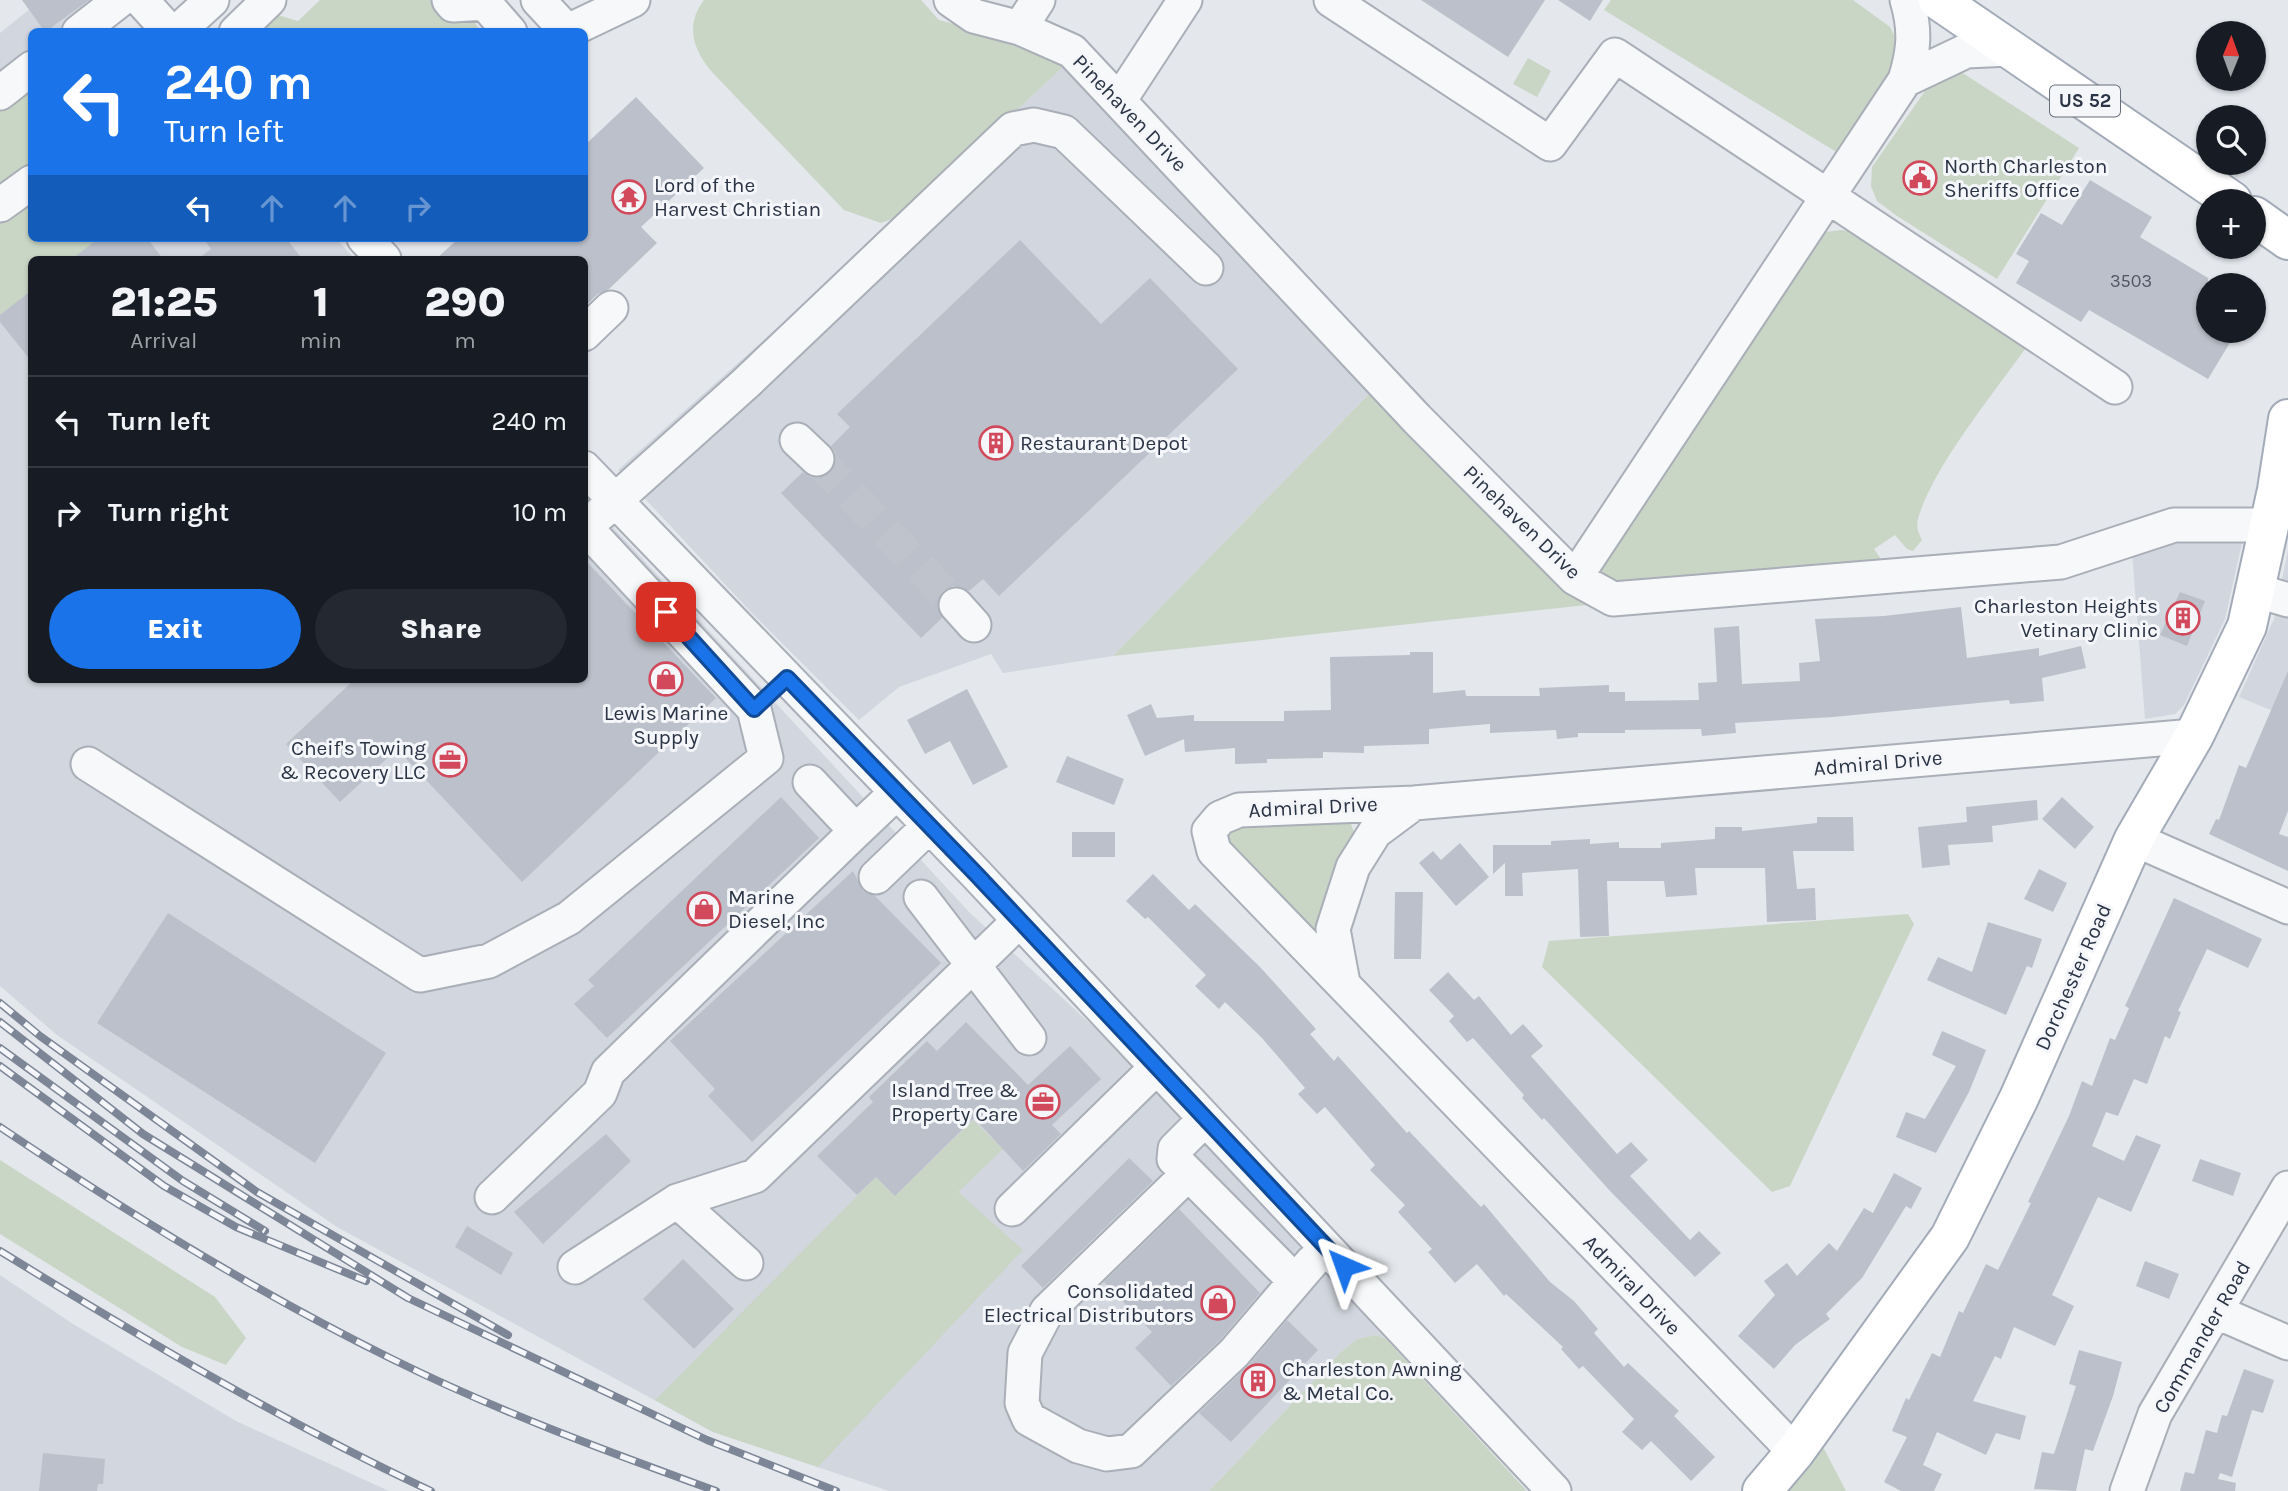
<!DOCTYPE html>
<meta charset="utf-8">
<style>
:root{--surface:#171b24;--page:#242831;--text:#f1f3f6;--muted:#9ea1a6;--line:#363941;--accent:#1a73e8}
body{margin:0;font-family:Karla,sans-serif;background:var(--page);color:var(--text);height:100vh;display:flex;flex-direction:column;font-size:26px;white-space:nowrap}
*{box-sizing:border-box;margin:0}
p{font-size:23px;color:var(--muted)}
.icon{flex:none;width:38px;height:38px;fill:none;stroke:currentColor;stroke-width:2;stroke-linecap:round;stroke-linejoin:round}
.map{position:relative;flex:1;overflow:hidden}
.side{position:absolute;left:28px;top:256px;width:560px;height:427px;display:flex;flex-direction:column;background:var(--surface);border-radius:10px;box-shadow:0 2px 5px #0004}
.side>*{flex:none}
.banner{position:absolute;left:28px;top:28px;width:560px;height:214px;border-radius:10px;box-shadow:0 2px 5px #0004;background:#1a73e8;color:#fff;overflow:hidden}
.needle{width:46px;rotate:1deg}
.controls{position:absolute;left:2196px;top:21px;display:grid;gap:14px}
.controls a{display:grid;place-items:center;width:70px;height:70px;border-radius:50%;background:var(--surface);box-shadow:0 2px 5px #0004;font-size:35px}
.pin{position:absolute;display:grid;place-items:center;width:60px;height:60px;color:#fff;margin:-30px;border-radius:14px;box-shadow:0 4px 10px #0006}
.me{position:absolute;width:77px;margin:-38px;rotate:317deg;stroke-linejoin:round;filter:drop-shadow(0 0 5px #0008)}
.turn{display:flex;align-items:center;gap:24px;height:147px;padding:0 21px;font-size:32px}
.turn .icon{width:91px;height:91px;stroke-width:2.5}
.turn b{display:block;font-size:49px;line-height:60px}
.lanes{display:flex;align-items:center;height:66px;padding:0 21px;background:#0003;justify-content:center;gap:35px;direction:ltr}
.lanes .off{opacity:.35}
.eta{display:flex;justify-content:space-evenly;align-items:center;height:119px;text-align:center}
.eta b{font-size:42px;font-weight:800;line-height:49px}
.action{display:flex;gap:14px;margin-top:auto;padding:14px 21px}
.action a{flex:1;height:80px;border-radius:42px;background:var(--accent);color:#fff;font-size:28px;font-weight:800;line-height:80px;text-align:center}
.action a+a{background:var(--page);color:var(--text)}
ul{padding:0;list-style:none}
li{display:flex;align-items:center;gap:21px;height:91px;padding:0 21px;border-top:2px solid var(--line)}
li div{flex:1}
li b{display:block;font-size:26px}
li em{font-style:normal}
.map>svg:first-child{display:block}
.built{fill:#d2d6de}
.green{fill:#c9d6c5}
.building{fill:#bbc0ca}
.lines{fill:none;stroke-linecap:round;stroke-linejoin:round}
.minor-tunnel{stroke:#bfc3cb;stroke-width:33;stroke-dasharray:33 17;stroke-linecap:butt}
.minor-casing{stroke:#a9aeb7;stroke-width:37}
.major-casing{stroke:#a3abb8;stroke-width:42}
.minor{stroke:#f7f8fa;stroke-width:33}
.major{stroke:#fff;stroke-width:38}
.rail-casing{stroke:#7d8696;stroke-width:8}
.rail{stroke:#f4f6f9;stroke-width:5;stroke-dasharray:16;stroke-linecap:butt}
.route-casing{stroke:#114b97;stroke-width:18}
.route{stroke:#1a73e8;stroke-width:12}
.labels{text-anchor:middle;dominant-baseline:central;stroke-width:6;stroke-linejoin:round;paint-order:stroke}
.number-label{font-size:18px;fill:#4f5766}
.shield{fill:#f4f6f9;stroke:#676e7b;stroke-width:2}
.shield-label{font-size:19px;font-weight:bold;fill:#2b3445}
.street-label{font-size:21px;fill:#2b3445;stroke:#f4f6f9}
.poi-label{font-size:21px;fill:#2b3445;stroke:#f4f6f9;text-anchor:start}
</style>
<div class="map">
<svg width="2288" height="1491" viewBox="0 0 2288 1491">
<rect width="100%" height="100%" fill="#e4e7ec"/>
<path class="built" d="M41,0H120L79,31L32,32L31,68L0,75V33Z
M1064,66L1374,389L1113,656L1003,673L991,654L899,687L859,720L751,612L618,470L904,215Z
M99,238H335L355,259H72Z
M31,290L32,679H584L585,497L970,913L1132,1062L1386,1339L1376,1335L1357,1339L1340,1353L1209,1491H889L713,1432L337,1227L57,1035L0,986V315Z
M2246,525L2225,619L2184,705L2175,714L2145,719L2131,539Z
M2288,550V717L2239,697L2274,619Z
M0,1275L73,1324L236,1421L389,1491H0Z"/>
<path class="green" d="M320,0H458L481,31L250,32L271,13L298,21Z
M704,0H921L939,20L1034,45L1064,66L904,215L881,223L844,210L711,71C693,49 685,25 704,0Z
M1611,0H1853L1890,27L1898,42L1914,51L1838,153L1604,10Z
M1528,58L1551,71L1537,97L1513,84Z
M31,68L32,238H106L77,259H32L31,292L0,315V75Z
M1961,72L2079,148L1997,279L1897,216L1877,201L1871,186L1872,167L1932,81Z
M1841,230L1848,231L2027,346C1995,392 1932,468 1918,519C1916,528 1918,532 1922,540L1913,551L1907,549L1895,535L1874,549L1885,565L1608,582L1596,569L1826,232Z
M1374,389L1563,590L1587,605L1113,656Z
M1350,821L1355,835L1335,864L1319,926L1311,929L1232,853L1226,836L1230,830L1242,826Z
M1908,914L1914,924L1790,1186L1772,1192L1542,967L1549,941Z
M973,1120L1003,1149L958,1192L1023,1250L818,1467L713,1432L655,1400L876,1177L895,1196Z
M0,1160L215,1297L246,1338L226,1365L182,1347L0,1234Z
M1376,1335L1386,1339L1527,1491H1209L1340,1353L1357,1339Z
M1822,1445L1846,1491H1782Z"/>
<path class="building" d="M22,0H89L45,32Z
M1421,0H1545L1508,57Z
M1558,0H1603L1590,21Z
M636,97L704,168L641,227L657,243L609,289L598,294L584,307V259H436L459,238H584V146Z
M2090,180L2152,217L2140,237L2208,278V331H2237L2208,379L2089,310L2081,322L2016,283L2029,261L2016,254L2041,213L2062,225Z
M99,238H147L163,259H72Z
M203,238H286L302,259H198L211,249Z
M1020,240L1101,324L1150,278L1238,369L999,596L983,579L969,591L953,586L944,590L938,600L942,618L921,638L781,493L803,472L813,478L823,477L831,472L836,454L831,446L850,427L837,414Z
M32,290V362L0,322V315Z
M584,559L716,698L522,882L397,749L340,802L286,744L355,679H584Z
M2180,592L2205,601L2187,646L2160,635Z
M1961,607L1967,658L2039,648V656L2081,646L2086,668L2042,678L2044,701L2010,704L2009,700L1833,717L1735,723L1736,733L1702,736L1701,729L1625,730V733H1578V737L1557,739L1556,730L1490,733V724L1429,729V744L1364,746V753L1323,752V758L1267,759V763L1235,764V748L1185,752L1184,739L1145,756L1127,715L1151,704L1157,718L1194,715V721H1284V711L1331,710L1330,657L1410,655V652H1433V693L1465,690L1466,696H1540L1539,688L1609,685V692H1625V701L1699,700L1698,683L1717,682L1714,628L1739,626L1742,684L1800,681L1799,663L1820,661L1815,619L1884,616Z
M2288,671V811L2279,834L2288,837V871L2209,834L2216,819L2219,820L2239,765L2246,768Z
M967,689L1008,767L973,785L950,741L925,754L907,720Z
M1067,756L1124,779L1114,805L1056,782Z
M781,797L819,838L607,1038L574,1004L594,986L588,980Z
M2062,797L2094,827L2075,849L2042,819Z
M2037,800L2038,820L1992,826L1993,842L1948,845L1950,865L1922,868L1918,827L1967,822L1966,807Z
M1817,817H1853L1854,851H1793L1797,889L1815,888L1816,920L1767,922L1765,868H1695L1697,895L1666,897L1664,881H1607L1609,936L1580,937L1578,869L1522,873L1523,896H1505V863L1493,874V845H1551V841L1590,839V844L1619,842V848H1661V843L1715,839V827H1742V831L1817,823Z
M1072,832H1115V857H1072Z
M1460,843L1489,877L1456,906L1419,863L1433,851L1441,860Z
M2039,869L2067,883L2053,912L2024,899Z
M853,871L863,891L875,896L941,963L752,1142L708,1096L715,1089L670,1041Z
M1153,874L1189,910L1195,904L1260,967L1316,1029L1310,1034L1334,1061L1338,1056L1407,1133L1409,1131L1481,1207L1484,1204L1550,1282L1574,1301L1598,1329L1594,1333L1624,1367L1628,1363L1679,1411L1674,1416L1715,1457L1691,1481L1651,1441L1642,1450L1622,1432L1634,1419L1583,1366L1579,1369L1561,1349L1563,1347L1506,1294L1504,1296L1477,1264L1455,1283L1428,1252L1432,1249L1398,1212L1405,1205L1370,1170L1375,1165L1325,1107L1317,1114L1298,1094L1305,1088L1262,1038L1225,1002L1219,1009L1195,986L1206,975L1148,917L1145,919L1126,901Z
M1395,892H1423L1421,959H1394Z
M2174,898L2262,939L2248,968L2207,949L2178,1011L2181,1012L2170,1039L2165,1036L2147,1084L2134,1079L2118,1116L2106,1112L2092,1146L2124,1161L2136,1135L2161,1145L2131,1212L2098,1197L2052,1295L2074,1306L2055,1346L2014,1327L2001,1359L1995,1356L1973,1401L2026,1416L2020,1440L1996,1433L1986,1455L1937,1432L1923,1465L1942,1474L1934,1491H1901L1884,1482L1907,1437L1892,1431L1906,1398L1909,1400L1932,1353L1940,1357L1959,1311L1963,1313L1986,1264L1998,1270L2031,1203L2028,1202L2069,1116L2082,1081L2092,1086L2110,1038L2115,1040L2129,1008L2125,1006Z
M168,913L386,1053L315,1163L97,1023Z
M1988,922L2042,939L2032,968L2027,966L2006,1015L1927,980L1938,957L1972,972Z
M1448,972L1474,1000L1479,996L1511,1035L1523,1024L1543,1046L1531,1056L1617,1154L1631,1142L1648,1160L1630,1176L1690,1240L1699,1231L1721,1253L1695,1277L1611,1192L1544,1118L1542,1120L1522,1098L1524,1095L1473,1038L1467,1042L1449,1021L1454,1016L1429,990Z
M966,1022L1028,1085L1070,1046L1101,1079L1052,1125L1061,1134L1023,1171L974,1118L895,1196L876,1177L857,1195L817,1156L873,1102L869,1097L927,1041L937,1051Z
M1942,1031L1986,1050L1969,1092L1936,1153L1896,1137L1906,1112L1925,1119L1956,1066L1932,1055Z
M606,1134L631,1161L543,1244L514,1212Z
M1129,1158L1153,1181L1043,1288L1021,1266Z
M2200,1159L2241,1173L2233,1196L2192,1181Z
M1894,1173L1922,1188L1911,1209L1906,1206L1862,1278L1826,1314L1830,1319L1795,1345L1774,1369L1738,1336L1775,1295L1764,1281L1787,1263L1797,1276L1829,1243L1837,1251L1864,1208L1873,1213Z
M1179,1209L1260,1293L1220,1340L1171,1386L1135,1348L1152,1332L1104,1282Z
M467,1226L513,1253L501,1275L455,1247Z
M683,1259L734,1309L694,1349L643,1299Z
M2145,1261L2179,1274L2169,1299L2136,1286Z
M1287,1320L1318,1350L1231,1442L1199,1413L1247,1367Z
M2079,1350L2122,1362L2113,1396L2093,1451L2085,1449L2076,1491L2034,1489L2042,1452L2054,1454L2076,1386L2069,1384Z
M2244,1369L2274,1380L2263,1413L2252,1410L2232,1477L2220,1473L2218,1479L2236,1483L2235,1491H2180L2185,1472L2194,1474L2206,1430L2217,1433L2222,1415L2227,1416Z
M43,1453L105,1459L103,1484H98L97,1491H39Z"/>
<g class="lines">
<path class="minor-tunnel" d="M817,459L956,605"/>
<defs>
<path id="minor" d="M141,0L170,32
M449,0L453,5L485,3
M482,0L510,32
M538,0L567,31
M951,0L974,16L1020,28L1072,51L1417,419L1575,578L1613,599L2061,562L2174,525H2269
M1331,0L1550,144L1615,55L2115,387
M1907,0C1916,30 1914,51 1905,80L1966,51L2010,49
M1020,28L1038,0
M79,32L120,0
M177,32L212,0
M236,32L269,0
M566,32L633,0
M0,93L32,68
M1119,101L1185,0
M0,205L32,182
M364,238L384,259
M584,334L611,308
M797,440L817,459
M584,468L977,875L1554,1491
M600,514L746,383L1013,129L1034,125L1064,132L1206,268
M1575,578L1905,80
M2254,590L2288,600
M956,605L974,625
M88,764L420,975L489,961L569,918L766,758L754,709L585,527
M810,782L856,831L897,792
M2134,839L2288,907
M876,877L929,826
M921,897L1029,1038
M1343,983L1333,929L1353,867L1375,832L1414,803
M1205,1119L1175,1149L1174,1159L1287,1273L1299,1277L1312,1262
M1188,1174L1047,1311L1025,1353L1022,1403L1029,1419L1078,1446L1107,1454L1131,1451L1234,1353L1299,1277
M492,1197L600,1093L608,1072L856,831
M677,1201L746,1263
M1012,1209L1157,1067
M575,1267L677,1201L755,1176L1019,921
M2217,1312L2288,1343
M1795,1452L1214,851L1209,831L1220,818L1239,810L1414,803L2194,736
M2127,1491L2155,1414L2288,1188"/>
<path id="major" d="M1938,0L2232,201
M2254,216L2288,240
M1762,1491L1795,1452L1950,1237L2019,1098L2134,839L2194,736L2247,626L2277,490L2288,419"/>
</defs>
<use href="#minor" class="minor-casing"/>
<use href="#major" class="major-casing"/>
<use href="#minor" class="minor"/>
<use href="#major" class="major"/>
<defs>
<path id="rail" d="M0,1003L40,1036L257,1192L508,1335
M0,1022L143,1134L408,1298L707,1440L836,1491
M0,1048L183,1181L265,1231
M0,1066L164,1186L236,1227L366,1281
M0,1127C126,1212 256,1292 392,1359C497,1411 606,1451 716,1491
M0,1251C140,1337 282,1421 431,1491"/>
</defs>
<use href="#rail" class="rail-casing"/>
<use href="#rail" class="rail"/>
</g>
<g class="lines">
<defs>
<path id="route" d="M666,612L754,709L787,678L977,875L1344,1266"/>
</defs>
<use href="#route" class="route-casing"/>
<use href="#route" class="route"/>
</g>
<defs>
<symbol id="civic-ring" viewBox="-11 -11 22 22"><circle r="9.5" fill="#f4f6f9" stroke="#d1495b" stroke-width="1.5"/><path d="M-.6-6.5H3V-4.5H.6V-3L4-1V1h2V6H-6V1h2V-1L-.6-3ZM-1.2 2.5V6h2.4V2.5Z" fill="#d1495b"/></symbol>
<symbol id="temple-ring" viewBox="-11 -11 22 22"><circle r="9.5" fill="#f4f6f9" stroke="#d1495b" stroke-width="1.5"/><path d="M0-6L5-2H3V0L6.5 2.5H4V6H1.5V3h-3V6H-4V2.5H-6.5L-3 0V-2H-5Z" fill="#d1495b"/></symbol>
<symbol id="building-ring" viewBox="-11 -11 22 22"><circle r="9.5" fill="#f4f6f9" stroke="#d1495b" stroke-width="1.5"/><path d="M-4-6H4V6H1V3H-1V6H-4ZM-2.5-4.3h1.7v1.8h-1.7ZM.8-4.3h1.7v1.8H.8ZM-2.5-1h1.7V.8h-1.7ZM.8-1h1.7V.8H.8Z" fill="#d1495b"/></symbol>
<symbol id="shop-ring" viewBox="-11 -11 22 22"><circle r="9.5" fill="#f4f6f9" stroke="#d1495b" stroke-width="1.5"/><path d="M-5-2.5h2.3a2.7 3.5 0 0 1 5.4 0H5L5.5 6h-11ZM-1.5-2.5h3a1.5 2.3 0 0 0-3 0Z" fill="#d1495b"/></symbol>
<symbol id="office-ring" viewBox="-11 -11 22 22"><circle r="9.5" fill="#f4f6f9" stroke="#d1495b" stroke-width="1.5"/><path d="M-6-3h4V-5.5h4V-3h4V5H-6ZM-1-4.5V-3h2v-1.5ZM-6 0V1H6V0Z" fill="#d1495b"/></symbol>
</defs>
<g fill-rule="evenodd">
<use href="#civic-ring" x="1901" y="159" width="38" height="38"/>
<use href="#temple-ring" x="610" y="178" width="38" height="38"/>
<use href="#building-ring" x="977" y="424" width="38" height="38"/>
<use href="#building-ring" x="2164" y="599" width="38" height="38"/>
<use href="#shop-ring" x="647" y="660" width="38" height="38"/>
<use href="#office-ring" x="431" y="741" width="38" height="38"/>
<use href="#shop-ring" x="685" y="890" width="38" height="38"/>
<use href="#office-ring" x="1024" y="1083" width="38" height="38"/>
<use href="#shop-ring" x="1199" y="1284" width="38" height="38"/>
<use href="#building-ring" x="1239" y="1362" width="38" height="38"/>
</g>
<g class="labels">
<g class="number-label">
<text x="2131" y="281">3503</text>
</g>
<rect class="shield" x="2050" y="85.5" width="70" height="31" rx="5"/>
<g class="shield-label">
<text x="2085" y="101">US 52</text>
</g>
<g class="street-label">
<text transform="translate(1130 113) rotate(46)">Pinehaven Drive</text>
<text transform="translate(1522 522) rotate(44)">Pinehaven Drive</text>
<text transform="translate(1878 763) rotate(-5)">Admiral Drive</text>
<text transform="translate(1313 807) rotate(-3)">Admiral Drive</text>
<text transform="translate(2073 977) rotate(-66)">Dorchester Road</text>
<text transform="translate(1632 1285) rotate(46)">Admiral Drive</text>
<text transform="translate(2202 1337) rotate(-60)">Commander Road</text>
</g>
<g class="poi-label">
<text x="1944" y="166">North Charleston<tspan x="1944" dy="24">Sheriffs Office</tspan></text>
<text x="654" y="185">Lord of the<tspan x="654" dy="24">Harvest Christian</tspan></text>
<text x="1020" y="443">Restaurant Depot</text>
<text x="2158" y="606" text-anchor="end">Charleston Heights<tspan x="2158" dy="24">Vetinary Clinic</tspan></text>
<text x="666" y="713" text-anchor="middle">Lewis Marine<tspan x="666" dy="24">Supply</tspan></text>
<text x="426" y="748" text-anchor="end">Cheif's Towing<tspan x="426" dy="24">&amp; Recovery LLC</tspan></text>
<text x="728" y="897">Marine<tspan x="728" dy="24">Diesel, Inc</tspan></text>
<text x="1018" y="1090" text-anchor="end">Island Tree &amp;<tspan x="1018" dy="24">Property Care</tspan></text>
<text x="1194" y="1291" text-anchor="end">Consolidated<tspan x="1194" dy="24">Electrical Distributors</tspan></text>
<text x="1282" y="1369">Charleston Awning<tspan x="1282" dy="24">&amp; Metal Co.</tspan></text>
</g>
</g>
</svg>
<div class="controls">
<a><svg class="needle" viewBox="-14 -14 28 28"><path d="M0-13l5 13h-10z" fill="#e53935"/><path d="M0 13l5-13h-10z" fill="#9ea1a6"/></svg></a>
<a><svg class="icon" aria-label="search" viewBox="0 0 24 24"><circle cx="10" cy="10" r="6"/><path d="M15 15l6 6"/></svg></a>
<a>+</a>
<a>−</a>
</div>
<div class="pin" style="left:666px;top:612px;background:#d93025"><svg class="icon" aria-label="arrive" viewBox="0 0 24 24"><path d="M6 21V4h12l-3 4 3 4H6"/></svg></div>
<svg class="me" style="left:1344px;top:1266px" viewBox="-20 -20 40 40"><path d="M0-17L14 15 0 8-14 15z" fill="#1a73e8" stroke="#fff" stroke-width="4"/></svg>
<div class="banner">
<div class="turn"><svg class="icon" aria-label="left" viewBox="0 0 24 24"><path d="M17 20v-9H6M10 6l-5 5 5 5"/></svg><div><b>240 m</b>Turn left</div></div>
<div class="lanes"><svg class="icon" aria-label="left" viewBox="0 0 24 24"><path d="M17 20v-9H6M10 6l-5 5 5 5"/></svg><svg class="icon off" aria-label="ahead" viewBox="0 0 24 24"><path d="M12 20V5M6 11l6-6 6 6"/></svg><svg class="icon off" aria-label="ahead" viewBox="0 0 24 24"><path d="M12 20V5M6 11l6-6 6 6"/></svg><svg class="icon off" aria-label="right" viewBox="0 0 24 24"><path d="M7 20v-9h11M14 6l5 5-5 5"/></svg></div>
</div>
<section class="side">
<div class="eta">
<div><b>21:25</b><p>Arrival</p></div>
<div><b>1</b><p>min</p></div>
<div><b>290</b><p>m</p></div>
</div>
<ul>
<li><svg class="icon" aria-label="left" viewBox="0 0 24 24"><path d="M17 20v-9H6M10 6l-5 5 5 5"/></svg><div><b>Turn left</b></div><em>240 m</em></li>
<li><svg class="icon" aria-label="right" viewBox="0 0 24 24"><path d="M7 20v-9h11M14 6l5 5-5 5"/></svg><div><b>Turn right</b></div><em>10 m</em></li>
</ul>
<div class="action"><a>Exit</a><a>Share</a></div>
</section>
</div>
